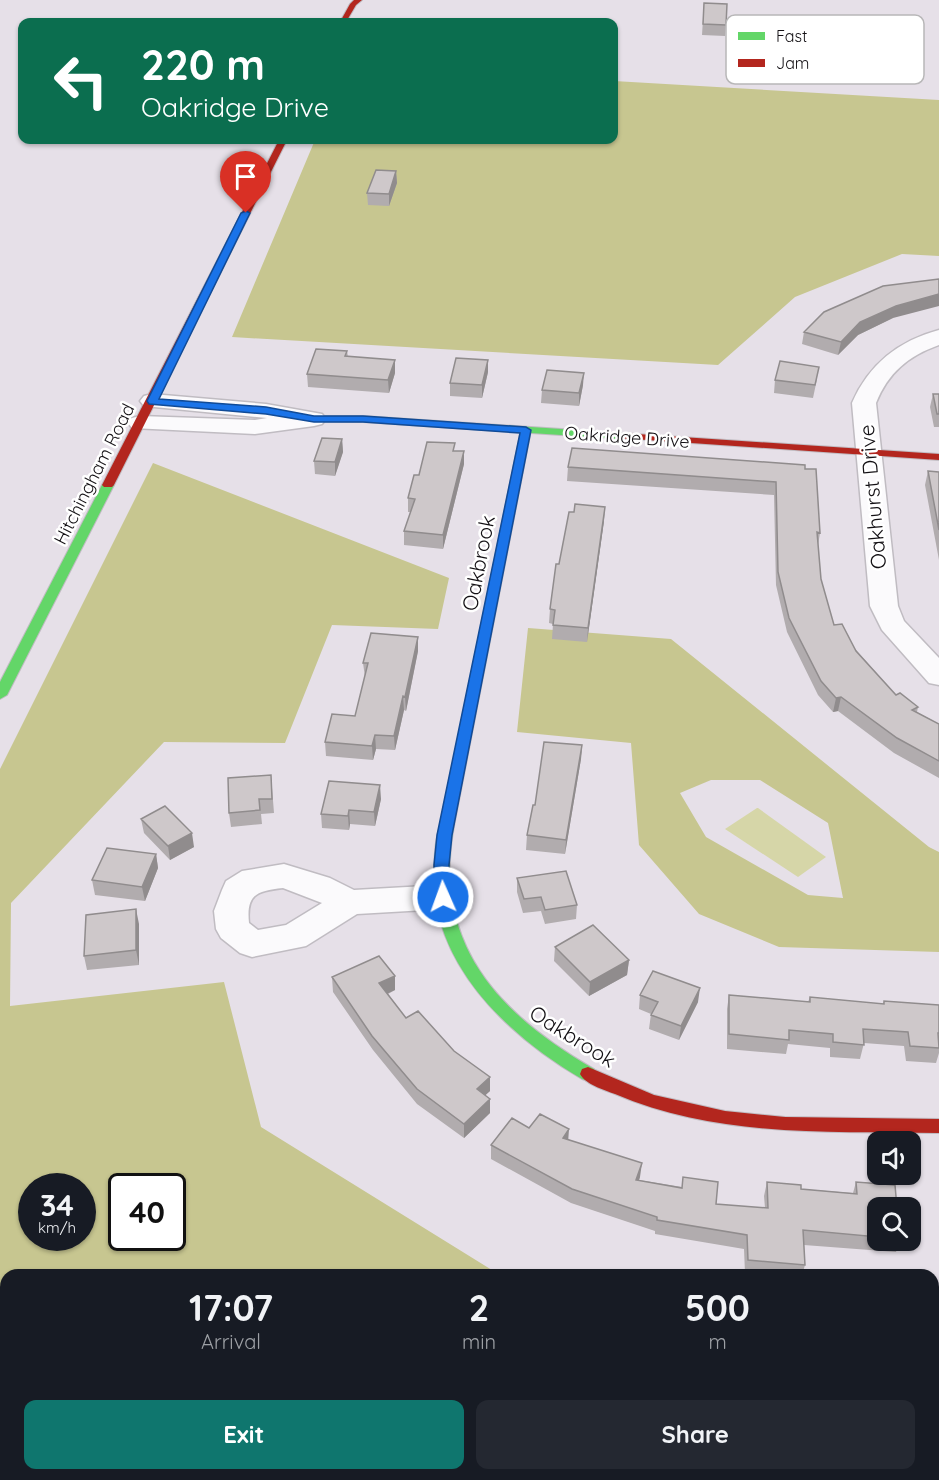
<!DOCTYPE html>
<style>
:root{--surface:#171b24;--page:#242831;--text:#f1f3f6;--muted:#9ea1a6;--accent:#0f766e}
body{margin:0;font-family:Quicksand,sans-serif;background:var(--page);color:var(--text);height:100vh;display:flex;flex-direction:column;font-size:22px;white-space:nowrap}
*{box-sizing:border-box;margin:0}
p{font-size:20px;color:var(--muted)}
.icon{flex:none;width:33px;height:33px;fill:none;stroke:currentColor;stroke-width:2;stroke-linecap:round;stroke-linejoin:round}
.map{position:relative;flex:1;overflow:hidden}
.side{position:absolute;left:0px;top:1269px;width:939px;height:212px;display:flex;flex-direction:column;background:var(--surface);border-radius:18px 18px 0 0;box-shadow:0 2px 4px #0004}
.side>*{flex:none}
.top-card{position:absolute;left:18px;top:18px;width:600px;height:126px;border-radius:12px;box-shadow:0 2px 4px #0004;background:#0b6e4f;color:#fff;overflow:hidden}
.fabs{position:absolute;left:867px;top:1131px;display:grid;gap:12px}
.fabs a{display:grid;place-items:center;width:54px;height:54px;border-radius:12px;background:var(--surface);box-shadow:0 2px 4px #0004;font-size:30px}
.speed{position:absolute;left:18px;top:1173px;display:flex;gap:12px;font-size:30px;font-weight:700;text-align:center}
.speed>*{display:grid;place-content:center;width:78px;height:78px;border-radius:50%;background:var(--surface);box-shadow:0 2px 4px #0004;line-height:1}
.speed small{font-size:15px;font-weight:400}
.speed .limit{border:3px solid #111;border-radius:9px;background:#fff;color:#111}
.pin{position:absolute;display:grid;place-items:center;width:51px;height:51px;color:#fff;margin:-62px -26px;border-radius:50% 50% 50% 0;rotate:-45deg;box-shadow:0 0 6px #0007}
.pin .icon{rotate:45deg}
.me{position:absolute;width:66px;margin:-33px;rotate:358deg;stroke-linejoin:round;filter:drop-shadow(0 0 4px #0008)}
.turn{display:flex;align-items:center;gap:21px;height:126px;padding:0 24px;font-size:27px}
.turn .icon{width:78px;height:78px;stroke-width:2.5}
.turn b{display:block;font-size:42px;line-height:51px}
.eta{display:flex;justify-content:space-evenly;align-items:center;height:102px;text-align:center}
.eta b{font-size:36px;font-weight:800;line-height:42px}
.primary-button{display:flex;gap:12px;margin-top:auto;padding:12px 24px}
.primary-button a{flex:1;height:69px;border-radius:12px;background:var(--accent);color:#fff;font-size:24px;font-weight:800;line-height:69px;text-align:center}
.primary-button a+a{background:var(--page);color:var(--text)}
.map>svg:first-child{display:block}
.green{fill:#d6d6a8}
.forest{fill:#c7c690;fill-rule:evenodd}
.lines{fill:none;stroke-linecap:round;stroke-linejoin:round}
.street-casing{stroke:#c0bcc2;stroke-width:3}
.fast-casing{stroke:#c0bcc2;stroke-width:2}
.jam-casing{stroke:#c0bcc2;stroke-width:2}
.street{fill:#fbfafc;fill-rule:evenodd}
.fast{fill:#63d668;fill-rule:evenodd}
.jam{fill:#b3261e;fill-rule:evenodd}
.wall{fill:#b1acae}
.shaded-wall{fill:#908c8d}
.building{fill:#cec8ca;stroke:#908c8d;stroke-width:1.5}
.route{fill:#1a73e8;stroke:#114b97;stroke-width:1.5}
.labels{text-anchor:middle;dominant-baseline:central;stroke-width:5;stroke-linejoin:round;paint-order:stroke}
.far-street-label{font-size:18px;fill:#131014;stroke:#fff}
.street-label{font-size:21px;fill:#131014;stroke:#fff}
.key{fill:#fff;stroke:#b8b7b8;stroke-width:1.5}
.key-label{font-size:16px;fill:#131014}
</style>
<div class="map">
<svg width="939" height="1480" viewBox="0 0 939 1480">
<rect width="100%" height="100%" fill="#e6e0e8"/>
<path class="green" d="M757,808H758L826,857L798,877L725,829Z"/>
<path class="forest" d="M614,81L939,100V256L902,254L795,297L718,365L232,337L315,140H614Z
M153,463L449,578L438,629L332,625L285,743L164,742L11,903L10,1006L224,982L261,1127L500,1275H6V1288H0V769ZM32,1186H82V1238H32ZM122,1186H172V1238H122Z
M528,628L671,639L929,847L939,852V952L779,947L699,914L639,845L631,743L517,732ZM711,780H760L828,823L843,898L808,895L706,837L680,793Z
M0,1441L6,1442V1474H277L322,1480H0Z"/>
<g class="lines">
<defs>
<path id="street" d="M939,330V345C908,356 888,373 876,403L898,606L904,621L939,658V685L929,683L882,630L870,606L852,403C869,364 898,341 939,330Z
M152,394L266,404L322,414L326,419L322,424L314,426L255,434L132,428L128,423L132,418L140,416L255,420L267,418L144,406L140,401L144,396Z
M284,864L330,878L354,890L443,885L455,888L460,897L455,906L443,909L357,914L306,946L252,957L240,953L221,938L216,929L214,911L222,890L226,881L242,871ZM283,888L322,903L286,925L258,930L249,923C246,894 257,891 283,888Z"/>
<path id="fast" d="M314,416H363L622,433L627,436L622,439L363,422L310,421L309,419Z
M108,482L114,485L7,695L0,699V682L102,485Z
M447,821L452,822L454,826C432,943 498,1014 594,1069L596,1074L594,1079L588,1081L582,1079C507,1035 429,962 434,867C435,854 435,835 442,822Z"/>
<path id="jam" d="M354,0H362L356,5L346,22H340L350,4Z
M279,140H287L114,485L112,487H104L102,485Z
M526,427L531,430L454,826L452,830H442L440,826L521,430Z
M622,433L939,454V460L618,438V434Z
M588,1067L654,1095L725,1111L785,1117L939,1119V1133C829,1131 718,1138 615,1094C604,1090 585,1084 580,1074L582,1069Z"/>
</defs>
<use href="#street" class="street-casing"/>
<use href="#fast" class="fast-casing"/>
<use href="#jam" class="jam-casing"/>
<use href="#street" class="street"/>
<use href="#fast" class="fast"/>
<use href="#jam" class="jam"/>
</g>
<path class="wall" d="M704,3L726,25L725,36L702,35Z
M396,171L397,183L389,206L368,205L367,193Z
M893,318L858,335L838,355L802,344L804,332Z
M347,351L348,357L395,373L389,393L308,387L307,374Z
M488,372L482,398L450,396V383Z
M817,379L813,398L774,393L775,380Z
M583,385L579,406L541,403L542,390Z
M933,394H939V427H934L930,407Z
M342,439L343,452L335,476L315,474L314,461Z
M455,451L464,464L443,549L404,545V531L411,512H408V498L419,475Z
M568,467L805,469L820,533L818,545L821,579L834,625L896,695L918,707L917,712L939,724V778L894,753L838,711L833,712L818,695L787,632L776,585L774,495L567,481Z
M928,471L939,472V560L925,485Z
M604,521L587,642L552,639L553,624L549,623L550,609L559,564Z
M418,637V651L406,711L404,710L395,750L376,749L373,760L326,756L325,742L355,716L365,677L363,663Z
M582,745L581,759L565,854L526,850L527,835L535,805Z
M271,775L274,813L261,814L262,824L231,827L229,813Z
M381,799L375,826L350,824L349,830L322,828L321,814Z
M141,819L194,847L170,860L144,833Z
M156,854L158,868L145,901L95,895L92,880Z
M517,878L577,905L576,919L545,924L541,911L523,913L517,892Z
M139,924V965L87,970L84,956Z
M555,947L629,960L627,975L589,996L554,961Z
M332,977L395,990L388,994L406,1018L490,1091L485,1095L490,1113L464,1138L417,1104L373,1050L333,992Z
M640,995L698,1002L679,1040L649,1029L651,1014L639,1009Z
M729,995L808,1002L810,997L883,1004L884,1001L939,1005V1053L936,1063L906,1061L904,1046L864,1043L860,1059L830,1057V1048L788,1044L786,1054L727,1049V1009Z
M529,1128L568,1139L640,1177L639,1180L682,1187L683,1177L716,1204L765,1208L764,1196L767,1182L801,1189L853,1193L856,1182L878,1208V1240H900L896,1252L804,1245L805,1265L802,1275H763L745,1273L744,1249L655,1234V1231L571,1203L491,1159V1145Z"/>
<path class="shaded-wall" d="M396,171L397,183L389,206V194Z
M939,294V306L893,318L858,335L838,355L841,342L860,322L896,306Z
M395,360V373L389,393L388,380Z
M488,360V372L482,398V385Z
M584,373L583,385L579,406V393Z
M342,439L343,452L335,476V462Z
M464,451V464L443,549V535Z
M605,507L604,521L587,642L588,628Z
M418,637V651L406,711L405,697Z
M403,696L404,710L395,750L394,736Z
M841,697L838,711L833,712L836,698Z
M375,735L376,749L373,760L372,746Z
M582,745L581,759L565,854L566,840Z
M380,785L381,799L375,826L374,812Z
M349,810L350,824L349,830L348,816Z
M192,833L194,847L170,860L168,846Z
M156,854L158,868L145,901L142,887Z
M136,909L139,924V965L136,950Z
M629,960L627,975L589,996L590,982Z
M395,976V990L380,997L379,983Z
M700,988L698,1002L679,1040L681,1026Z
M490,1077V1091L477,1103V1089Z
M490,1099V1113L464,1138V1124Z
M569,1129L568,1143L563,1138Z
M642,1163L640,1177L634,1194L636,1180Z"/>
<path class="building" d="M704,3L727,4L726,25L703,24Z
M376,170L396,171L389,194L367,193Z
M939,279V294L896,306L860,322L841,342L804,332L824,312L883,286Z
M316,349L347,351L345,356L395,360L388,380L307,374Z
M456,358L488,360L482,385L450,383Z
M780,361L819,367L815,385L775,380Z
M547,370L584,373L579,393L542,390Z
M933,394H939V414H937Z
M322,438L342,439L335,462L314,461Z
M427,442L455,443L453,451H464L443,535L404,531L415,499L408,498L414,475H419Z
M572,448L805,465V469H816L820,533L817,532L821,579L834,625L842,624L856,651L896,695L900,693L918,707L912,710L939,724V761L897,738L841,697L836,698L821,681L789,618L778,572L776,482L568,467Z
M928,471L939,472V530Z
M575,504L605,507L588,628L553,625L555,610L550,609L556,564H559L569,512H574Z
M371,633L418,637L405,697L403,696L394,736L375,735L372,746L325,742L332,714L355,716L368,663H363Z
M544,742L582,745L566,840L527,835L533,805H535Z
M271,775L272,799H259L260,810L229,813L228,778Z
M329,781L380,785L374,812L349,810L348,816L321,814Z
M165,806L192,833L168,846L141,819Z
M107,848L156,854L142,887L92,880Z
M566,871L577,905L545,910L541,897L524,899L517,878Z
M136,909V950L84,956L86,915Z
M593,925L629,960L590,982L555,947Z
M379,956L395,976L379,983L406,1018L418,1011L454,1051L490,1077L477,1089L490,1099L464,1124L417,1089L372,1036L332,977Z
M653,971L700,988L681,1026L651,1015L658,1002L640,995Z
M729,995L810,1002V997L884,1004V1001L939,1005V1033H938L939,1048L910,1046L908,1032L863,1029L864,1045L833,1042V1034L789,1030V1040L729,1034Z
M540,1114L569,1129L563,1138L642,1163L636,1180L682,1188L683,1177L718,1182L716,1204L768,1208L767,1182L801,1185V1189L857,1194L856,1182L895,1185L897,1208H878V1237L803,1230L805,1265L748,1260L747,1235L657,1220V1217L572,1189L491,1145L512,1118L529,1128Z"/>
<path class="route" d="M246,211L250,213L159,399L266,407L314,416H363L526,427L531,430L452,835L449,865L450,897L448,900H437L435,897L434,865L437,835L520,433L363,422H314L266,414L149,404L147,401L241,213Z"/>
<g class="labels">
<g class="far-street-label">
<text transform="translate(627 437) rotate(4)">Oakridge Drive</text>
<text transform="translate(94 474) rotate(-63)">Hitchingham Road</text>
</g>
<g class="street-label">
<text transform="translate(872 497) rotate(-95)">Oakhurst Drive</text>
<text transform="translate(478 563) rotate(-79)">Oakbrook</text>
<text transform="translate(573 1036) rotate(32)">Oakbrook</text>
</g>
</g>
<rect x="726" y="15" width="198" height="69" rx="9" class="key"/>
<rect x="738" y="32" width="27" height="8" fill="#63d668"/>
<rect x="738" y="59" width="27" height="8" fill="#b3261e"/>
<g class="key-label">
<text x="776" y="42">Fast</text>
<text x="776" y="69">Jam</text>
</g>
</svg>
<div class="fabs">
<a><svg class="icon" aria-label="sound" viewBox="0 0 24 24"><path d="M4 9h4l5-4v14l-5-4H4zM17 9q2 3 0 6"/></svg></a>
<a><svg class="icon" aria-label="search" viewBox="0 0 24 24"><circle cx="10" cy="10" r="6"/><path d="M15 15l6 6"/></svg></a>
</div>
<div class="speed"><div>34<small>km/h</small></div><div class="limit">40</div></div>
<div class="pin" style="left:246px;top:213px;background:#d93025"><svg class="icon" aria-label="arrive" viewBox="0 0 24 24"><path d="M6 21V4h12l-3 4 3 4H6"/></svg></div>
<svg class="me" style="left:443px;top:897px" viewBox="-20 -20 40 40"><circle r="17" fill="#1a73e8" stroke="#fff" stroke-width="3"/><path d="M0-11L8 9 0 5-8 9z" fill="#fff"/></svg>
<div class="top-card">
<div class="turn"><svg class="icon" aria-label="left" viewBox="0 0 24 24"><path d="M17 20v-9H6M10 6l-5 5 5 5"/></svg><div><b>220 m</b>Oakridge Drive</div></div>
</div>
<section class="side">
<div class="eta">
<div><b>17:07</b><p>Arrival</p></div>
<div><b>2</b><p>min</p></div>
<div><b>500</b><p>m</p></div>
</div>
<div class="primary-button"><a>Exit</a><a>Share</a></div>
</section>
</div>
